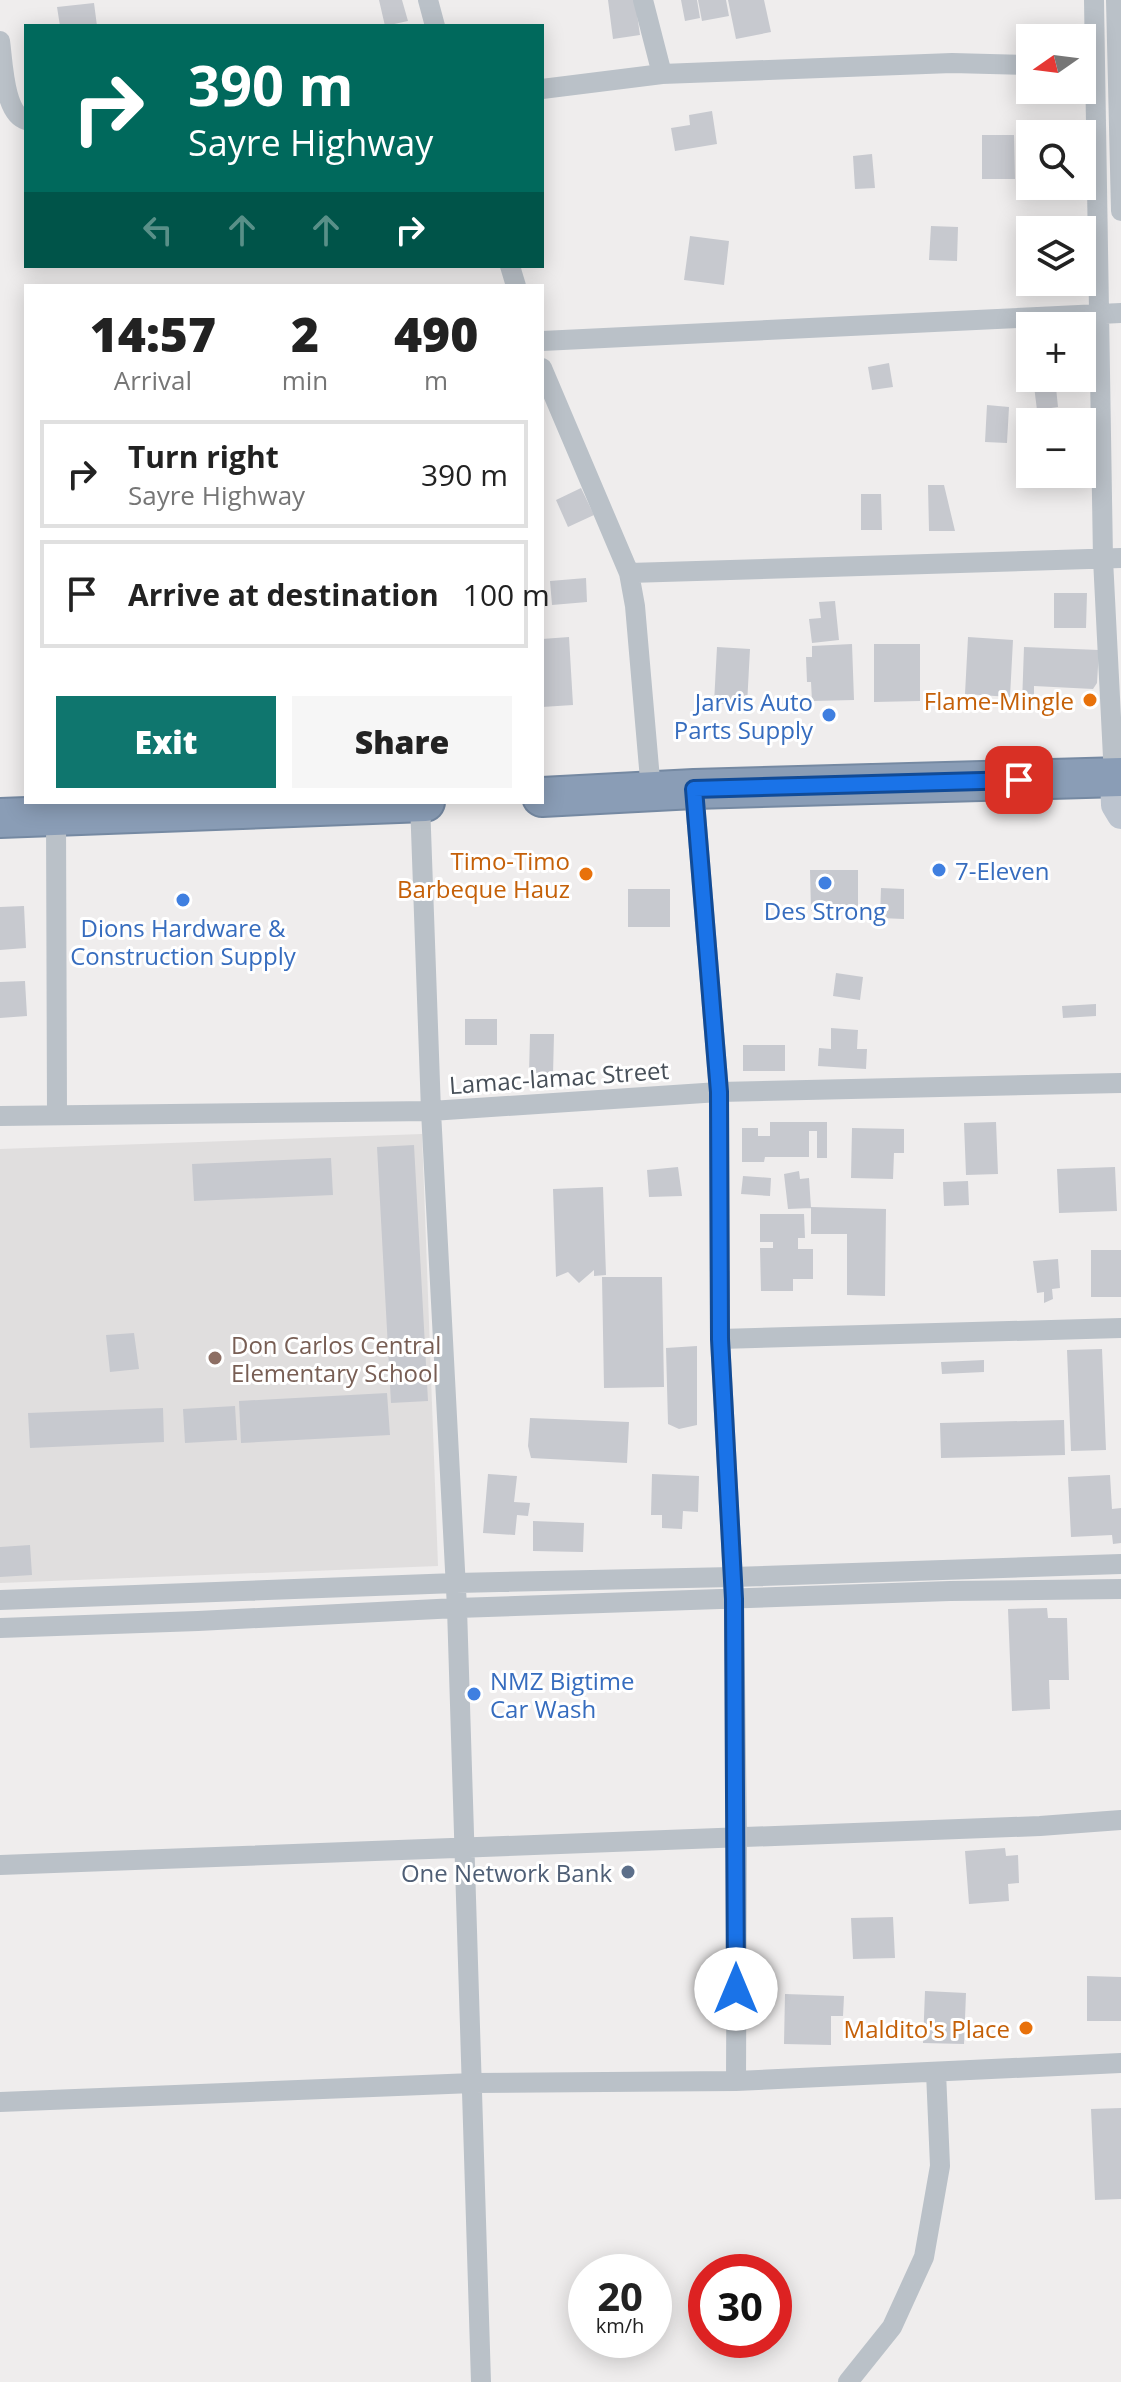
<!DOCTYPE html>
<meta charset="utf-8">
<style>
:root{--surface:#fff;--page:#f6f6f6;--text:#222;--muted:#767676;--line:#e0e0e0;--accent:#0f766e}
body{margin:0;font-family:"Open Sans",sans-serif;background:var(--page);color:var(--text);height:100vh;display:flex;flex-direction:column;font-size:30px;white-space:nowrap}
*{box-sizing:border-box;margin:0}
p{font-size:26px;color:var(--muted)}
.icon{flex:none;width:44px;height:44px;fill:none;stroke:currentColor;stroke-width:2;stroke-linecap:round;stroke-linejoin:round}
.map{position:relative;flex:1;overflow:hidden}
.details{position:absolute;left:24px;top:284px;width:520px;height:520px;display:flex;flex-direction:column;background:var(--surface);border-radius:0px;box-shadow:0 4px 20px #0003}
.details>*{flex:none}
.guide{position:absolute;left:24px;top:24px;width:520px;height:244px;border-radius:0px;box-shadow:0 4px 20px #0003;background:#00695c;color:#fff;overflow:hidden}
.needle{width:52px;rotate:256deg}
.buttons{position:absolute;left:1016px;top:24px;display:grid;gap:16px}
.buttons a{display:grid;place-items:center;width:80px;height:80px;border-radius:0px;background:var(--surface);box-shadow:0 4px 20px #0003;font-size:40px}
.speed{position:absolute;left:568px;top:2254px;display:flex;gap:16px;font-size:40px;font-weight:700;text-align:center}
.speed>*{display:grid;place-content:center;width:104px;height:104px;border-radius:50%;background:var(--surface);box-shadow:0 4px 20px #0003;line-height:1}
.speed small{font-size:20px;font-weight:400}
.speed .limit{border:12px solid #d22;background:#fff;color:#111}
.pin{position:absolute;display:grid;place-items:center;width:68px;height:68px;color:#fff;margin:-34px;border-radius:16px;box-shadow:0 4px 12px #0006}
.me{position:absolute;width:88px;margin:-44px;rotate:0deg;stroke-linejoin:round;filter:drop-shadow(0 0 6px #0008)}
.turn{display:flex;align-items:center;gap:28px;height:168px;padding:0 32px;font-size:36px}
.turn .icon{width:104px;height:104px;stroke-width:2.5}
.turn b{display:block;font-size:56px;line-height:68px}
.lanes{display:flex;align-items:center;height:76px;padding:0 32px;background:#0003;justify-content:center;gap:40px;direction:ltr}
.lanes .off{opacity:.35}
.eta{display:flex;justify-content:space-evenly;align-items:center;height:136px;text-align:center}
.eta b{font-size:48px;font-weight:800;line-height:56px}
.action{display:flex;gap:16px;margin-top:auto;padding:16px 32px}
.action a{flex:1;height:92px;border-radius:0px;background:var(--accent);color:#fff;font-size:32px;font-weight:800;line-height:92px;text-align:center}
.action a+a{background:var(--page);color:var(--text)}
ul{padding:0;list-style:none}
li{display:flex;align-items:center;gap:24px;height:108px;margin:0 16px 12px;padding:0 16px;border:4px solid var(--line);border-radius:0px}
li div{flex:1}
li b{display:block;font-size:30px}
li em{font-style:normal}
.map>svg:first-child{display:block}
.education{fill:#e0dede}
.building{fill:#c7c9cf}
.lines{fill:none;stroke-linecap:round;stroke-linejoin:round}
.highway-casing{stroke:#7589a2;stroke-width:42}
.street{stroke:#bac1c8;stroke-width:20}
.secondary{stroke:#bcc4cf;stroke-width:28}
.highway{stroke:#8a9db6;stroke-width:38}
.route-casing{stroke:#114b97;stroke-width:20}
.route{stroke:#1a73e8;stroke-width:14}
.food-dot{fill:#e8710a;stroke:#fff;stroke-width:3}
.shop-dot{fill:#3f7fe0;stroke:#fff;stroke-width:3}
.education-dot{fill:#8d6e63;stroke:#fff;stroke-width:3}
.service-dot{fill:#5c6f8a;stroke:#fff;stroke-width:3}
.labels{text-anchor:middle;dominant-baseline:central;stroke-width:6;stroke-linejoin:round;paint-order:stroke}
.food-label{font-size:24px;fill:#c56008;stroke:#fff;text-anchor:end}
.shop-label{font-size:24px;fill:#366cbe;stroke:#fff;text-anchor:start}
.street-label{font-size:24px;fill:#474f58;stroke:#fff}
.education-label{font-size:24px;fill:#785e54;stroke:#fff;text-anchor:start}
.service-label{font-size:24px;fill:#4e5e75;stroke:#fff;text-anchor:end}
</style>
<div class="map">
<svg width="1121" height="2382" viewBox="0 0 1121 2382">
<rect width="100%" height="100%" fill="#efeded"/>
<path class="education" d="M422,1134L438,1566L0,1583V1149Z"/>
<path class="building" d="M379,0H402L408,21L385,26Z
M608,0H635L640,35L613,39Z
M681,0H697L700,18L685,21Z
M698,0H726L729,16L702,21Z
M728,0H764L771,32L736,39Z
M94,3L97,26H60L57,7Z
M712,111L717,144L675,151L671,128L690,125L689,115Z
M982,135H1014L1015,179H982Z
M872,154L875,188L855,189L853,156Z
M1052,186H1068L1070,193L1053,196Z
M931,226L958,227L957,261L929,260Z
M690,236L729,241L724,285L684,280Z
M889,363L893,387L872,390L868,367Z
M1033,378H1055L1058,407L1037,410Z
M987,405L1009,407L1007,443L985,442Z
M928,485H944L955,531H929Z
M581,488L594,515L568,527L556,500Z
M861,494H881L882,530H861Z
M586,578L587,602L552,605L550,581Z
M1054,593H1087L1086,628H1054Z
M835,601L839,640L812,643L809,619L821,618L819,602Z
M569,637L573,705L542,707V639Z
M968,637L1013,640L1010,697L965,694Z
M852,644L854,700L812,701L811,682H807L806,657H812V646Z
M874,644H920V701L874,702Z
M717,647L750,649L747,705L714,703Z
M1024,647L1099,650L1097,683L1093,689L1034,686V705L1022,704Z
M810,870H858V910L811,911Z
M881,888L904,889V919L880,918Z
M628,889H670V927H628Z
M24,906L26,948L0,950V907Z
M836,973L863,977L860,1000L833,996Z
M25,981L27,1016L0,1018V982Z
M1096,1004V1016L1063,1018L1062,1006Z
M465,1019H497V1045H465Z
M831,1028L858,1030L857,1049H867L866,1069L818,1066L819,1048L831,1049Z
M530,1034H554L553,1075L529,1074Z
M743,1045H785V1071H743Z
M770,1122H827V1158H817V1131H809V1157H765L764,1162H742V1128H758V1136H770Z
M996,1122L998,1174L966,1175L964,1123Z
M852,1128L904,1129V1153H894L893,1179L851,1178Z
M414,1145L428,1401L391,1403L377,1147Z
M331,1158L333,1195L194,1201L192,1164Z
M678,1167L682,1196L649,1197L647,1170Z
M1115,1167L1117,1211L1059,1213L1057,1169Z
M799,1171L800,1179L809,1178L811,1208L788,1209L784,1174Z
M743,1176L771,1178L770,1196L741,1194Z
M968,1181L969,1205L944,1206L943,1182Z
M603,1187L606,1275L594,1276V1270L579,1283L568,1272L556,1277L553,1189Z
M811,1207L886,1209L885,1296L847,1295V1234H811Z
M760,1214H804L805,1238H798V1249H813V1279H793V1291H761L760,1248H773V1242H760Z
M1091,1250H1121V1297H1091Z
M1058,1259L1060,1288L1052,1289L1053,1299L1044,1303V1292L1037,1293L1033,1261Z
M602,1277H662L664,1387L604,1388Z
M134,1333L139,1369L110,1372L106,1335Z
M697,1346V1425L679,1429L668,1424L666,1348Z
M1102,1349L1106,1450L1071,1451L1067,1350Z
M984,1360V1372L942,1374L941,1362Z
M387,1393L390,1435L241,1443L239,1401Z
M235,1406L237,1440L185,1443L183,1409Z
M163,1408L164,1442L30,1448L28,1413Z
M530,1418L629,1422L627,1463L531,1458L528,1446Z
M1064,1420L1065,1455L941,1458L940,1423Z
M488,1474L517,1476L514,1502L530,1503L528,1516L517,1515L515,1535L483,1533Z
M652,1474L699,1476L698,1512L683,1511L682,1529L662,1528V1515H651Z
M1110,1475L1112,1509L1121,1508V1543L1113,1544L1112,1535L1071,1537L1068,1477Z
M533,1521L584,1523L583,1552L533,1551Z
M30,1545L32,1575L0,1577V1547Z
M1047,1608L1048,1618H1067L1069,1680H1049L1050,1709L1012,1711L1008,1609Z
M1005,1848L1006,1856L1018,1855L1019,1883L1008,1884L1009,1901L969,1904L965,1851Z
M893,1917L895,1958L853,1959L851,1918Z
M1087,1976L1121,1977V2021H1087Z
M925,1991L966,1993L964,2044L923,2043Z
M785,1994L844,1996L843,2016H831V2045L784,2044Z
M1121,2108V2199L1095,2200L1091,2109Z"/>
<g class="lines">
<defs>
<path id="highway" d="M542,797L694,789L1121,777
M0,818L425,802"/>
</defs>
<use href="#highway" class="highway-casing"/>
<path class="street" d="M428,0L435,26
M643,0L662,74
M1094,0L1103,559L1114,777
M1116,0L1121,211
M0,41C3,62 4,114 26,120
M542,89L662,74L952,63L1030,65
M510,266L516,286
M542,341L1121,313
M542,368L629,573L635,606L651,791
M629,573L1121,558
M694,789L719,1092L720,1339L734,1599L737,1836L736,2081
M420,802L431,1111L457,1608L481,2382
M56,816L57,1114
M0,1116L431,1111L719,1092L1121,1083
M720,1339L1121,1328
M0,1600L456,1583L733,1577L1121,1564
M0,1628L198,1621L457,1608L950,1591L1121,1589
M0,1865L1040,1826L1121,1820
M0,2102L473,2083L736,2081L1121,2063
M848,2382L892,2327L924,2257L940,2166L936,2072"/>
<path class="secondary" d="M1114,777L1115,805L1121,815"/>
<use href="#highway" class="highway"/>
</g>
<g class="lines">
<defs>
<path id="route" d="M736,1989L734,1599L720,1339L719,1092L694,789L1019,780"/>
</defs>
<use href="#route" class="route-casing"/>
<use href="#route" class="route"/>
</g>
<g class="food-dot">
<circle cx="1090" cy="700" r="8"/>
<circle cx="586" cy="874" r="8"/>
<circle cx="1026" cy="2028" r="8"/>
</g>
<g class="shop-dot">
<circle cx="829" cy="715" r="8"/>
<circle cx="939" cy="870" r="8"/>
<circle cx="825" cy="883" r="8"/>
<circle cx="183" cy="900" r="8"/>
<circle cx="474" cy="1694" r="8"/>
</g>
<circle class="education-dot" cx="215" cy="1358" r="8"/>
<circle class="service-dot" cx="628" cy="1872" r="8"/>
<g class="labels">
<g class="food-label">
<text x="1074" y="700">Flame-Mingle</text>
<text x="570" y="860">Timo-Timo<tspan x="570" dy="28">Barbeque Hauz</tspan></text>
<text x="1010" y="2028">Maldito's Place</text>
</g>
<g class="shop-label">
<text x="813" y="701" text-anchor="end">Jarvis Auto<tspan x="813" dy="28">Parts Supply</tspan></text>
<text x="955" y="870">7-Eleven</text>
<text x="825" y="910" text-anchor="middle">Des Strong</text>
<text x="183" y="927" text-anchor="middle">Dions Hardware &amp;<tspan x="183" dy="28">Construction Supply</tspan></text>
<text x="490" y="1680">NMZ Bigtime<tspan x="490" dy="28">Car Wash</tspan></text>
</g>
<g class="street-label">
<text transform="translate(559 1077) rotate(-4)">Lamac-lamac Street</text>
</g>
<g class="education-label">
<text x="231" y="1344">Don Carlos Central<tspan x="231" dy="28">Elementary School</tspan></text>
</g>
<g class="service-label">
<text x="612" y="1872">One Network Bank</text>
</g>
</g>
</svg>
<div class="buttons">
<a><svg class="needle" viewBox="-14 -14 28 28"><path d="M0-13l5 13h-10z" fill="#e53935"/><path d="M0 13l5-13h-10z" fill="#767676"/></svg></a>
<a><svg class="icon" aria-label="search" viewBox="0 0 24 24"><circle cx="10" cy="10" r="6"/><path d="M15 15l6 6"/></svg></a>
<a><svg class="icon" aria-label="layers" viewBox="0 0 24 24"><path d="M12 4l9 5-9 5-9-5zM3 14l9 5 9-5"/></svg></a>
<a>+</a>
<a>−</a>
</div>
<div class="speed"><div>20<small>km/h</small></div><div class="limit">30</div></div>
<div class="pin" style="left:1019px;top:780px;background:#d93025"><svg class="icon" aria-label="arrive" viewBox="0 0 24 24"><path d="M6 21V4h12l-3 4 3 4H6"/></svg></div>
<svg class="me" style="left:736px;top:1989px" viewBox="-20 -20 40 40"><circle r="19" fill="#fff"/><path d="M0-13L10 11 0 6-10 11z" fill="#1a73e8"/></svg>
<div class="guide">
<div class="turn"><svg class="icon" aria-label="right" viewBox="0 0 24 24"><path d="M7 20v-9h11M14 6l5 5-5 5"/></svg><div><b>390 m</b>Sayre Highway</div></div>
<div class="lanes"><svg class="icon off" aria-label="left" viewBox="0 0 24 24"><path d="M17 20v-9H6M10 6l-5 5 5 5"/></svg><svg class="icon off" aria-label="ahead" viewBox="0 0 24 24"><path d="M12 20V5M6 11l6-6 6 6"/></svg><svg class="icon off" aria-label="ahead" viewBox="0 0 24 24"><path d="M12 20V5M6 11l6-6 6 6"/></svg><svg class="icon" aria-label="right" viewBox="0 0 24 24"><path d="M7 20v-9h11M14 6l5 5-5 5"/></svg></div>
</div>
<section class="details">
<div class="eta">
<div><b>14:57</b><p>Arrival</p></div>
<div><b>2</b><p>min</p></div>
<div><b>490</b><p>m</p></div>
</div>
<ul>
<li><svg class="icon" aria-label="right" viewBox="0 0 24 24"><path d="M7 20v-9h11M14 6l5 5-5 5"/></svg><div><b>Turn right</b><p>Sayre Highway</p></div><em>390 m</em></li>
<li><svg class="icon" aria-label="arrive" viewBox="0 0 24 24"><path d="M6 21V4h12l-3 4 3 4H6"/></svg><div><b>Arrive at destination</b></div><em>100 m</em></li>
</ul>
<div class="action"><a>Exit</a><a>Share</a></div>
</section>
</div>
